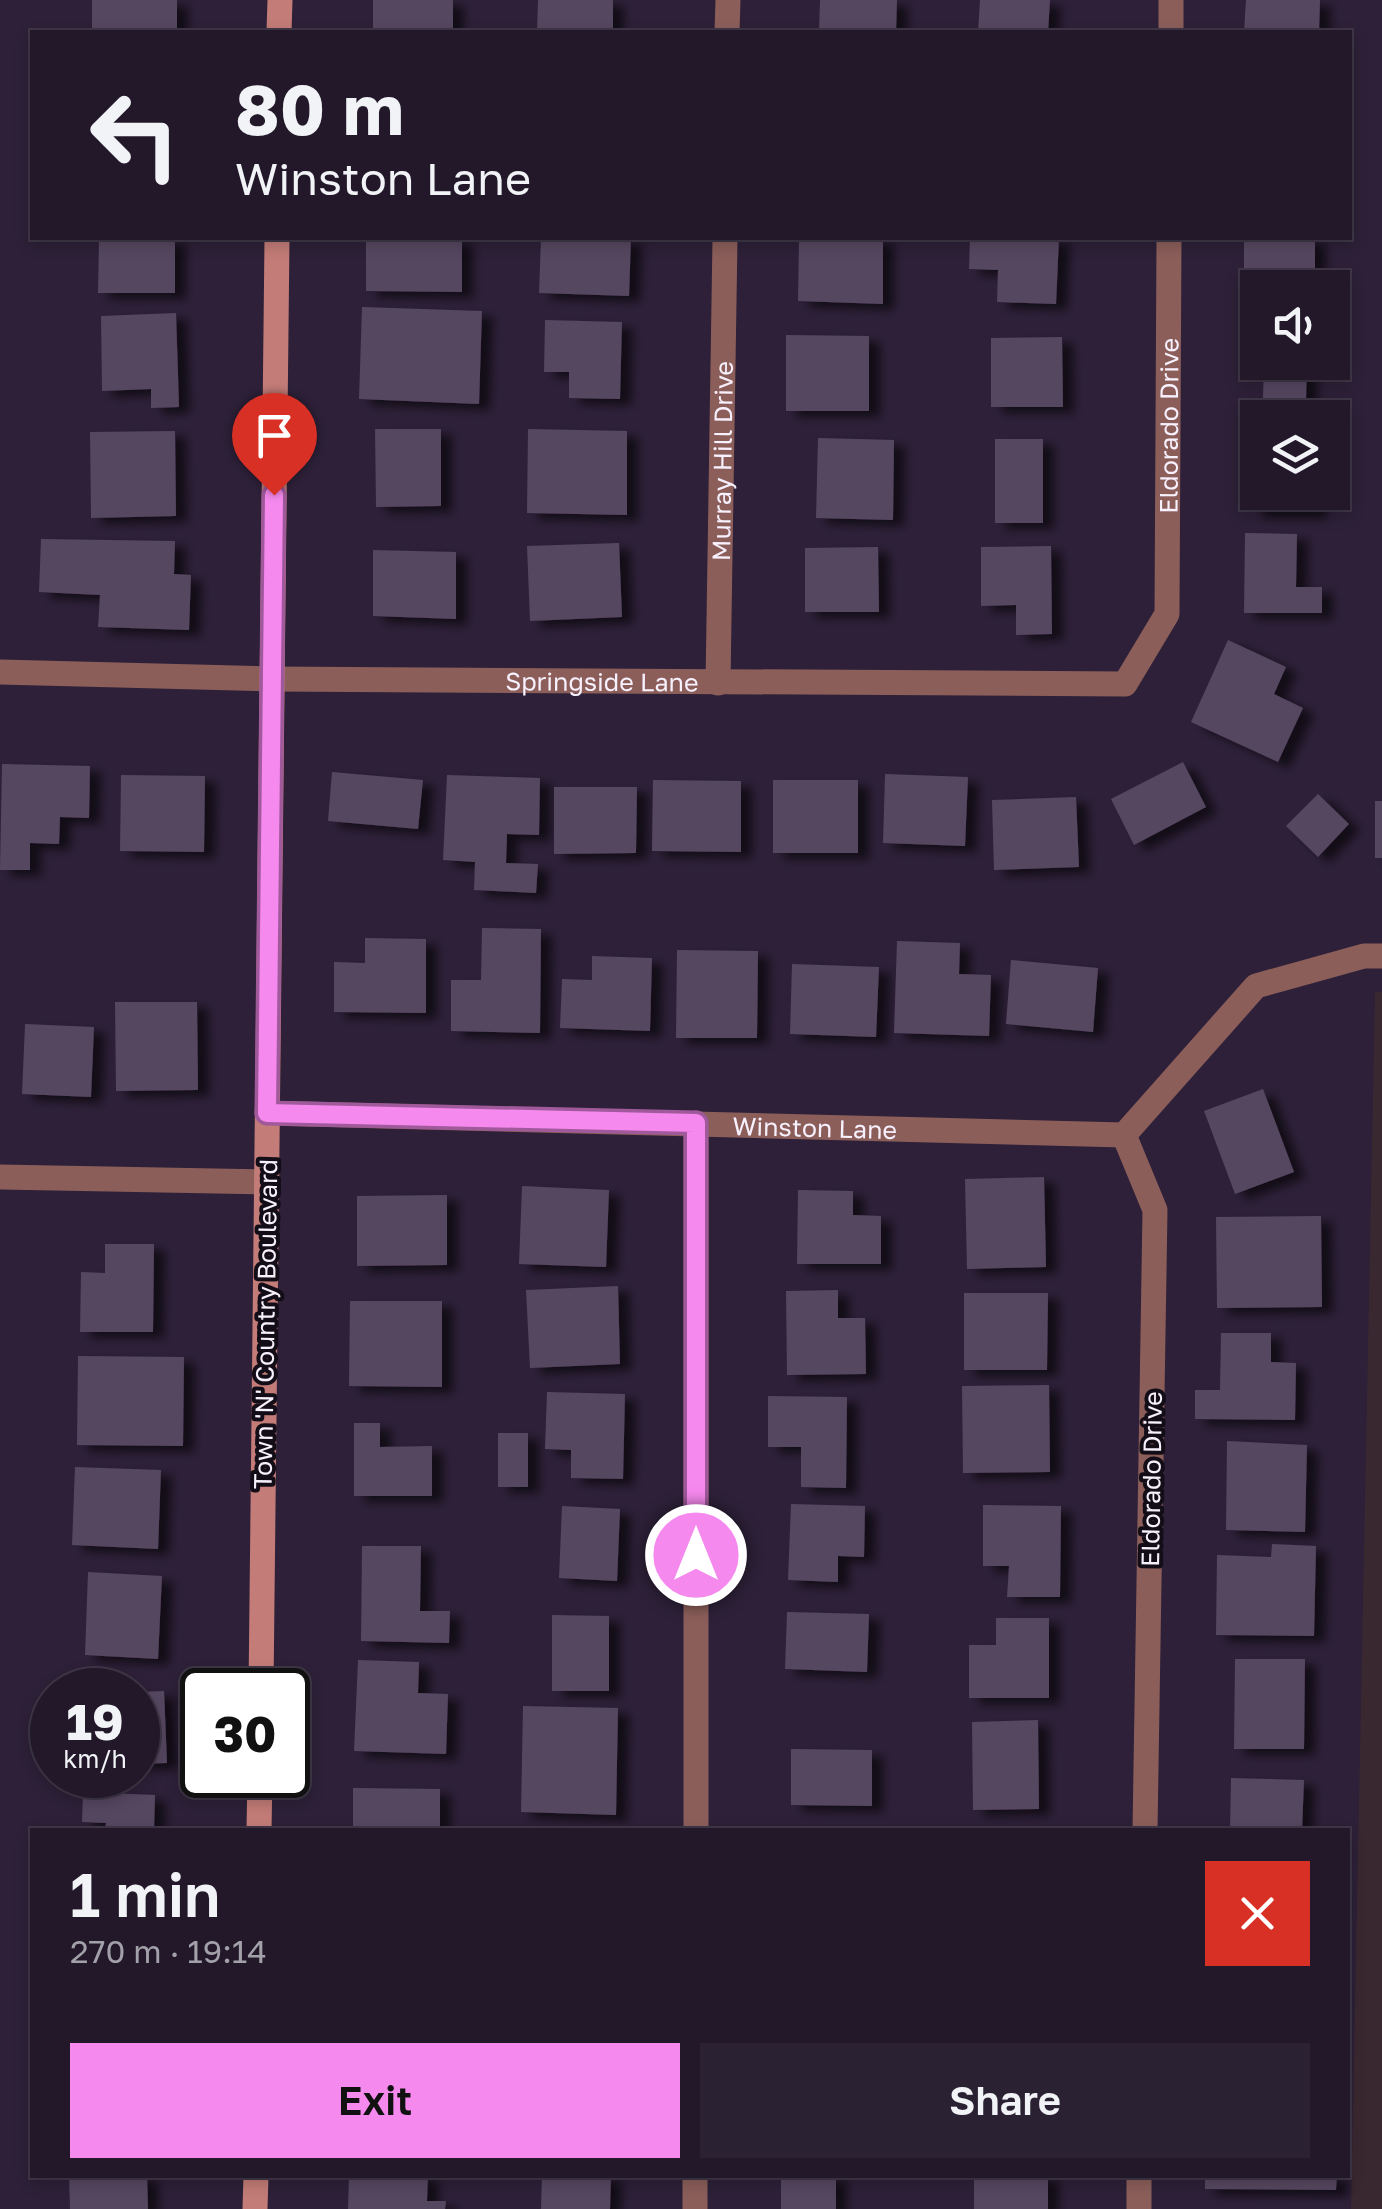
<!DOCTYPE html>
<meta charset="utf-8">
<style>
:root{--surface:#22182a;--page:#2a2132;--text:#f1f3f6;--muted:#a2a0a8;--line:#3f3747;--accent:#f689ee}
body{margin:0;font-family:"Golos Text",sans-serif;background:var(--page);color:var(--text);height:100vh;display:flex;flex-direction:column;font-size:38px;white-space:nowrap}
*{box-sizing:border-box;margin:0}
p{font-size:32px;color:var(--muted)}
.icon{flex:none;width:55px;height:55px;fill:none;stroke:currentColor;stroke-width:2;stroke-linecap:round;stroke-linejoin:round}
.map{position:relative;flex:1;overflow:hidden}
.details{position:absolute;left:30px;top:1828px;width:1320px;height:350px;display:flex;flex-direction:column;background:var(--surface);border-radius:0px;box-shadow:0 5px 15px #0003,0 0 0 2px var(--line)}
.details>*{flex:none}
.hud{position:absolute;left:30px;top:30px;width:1322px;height:210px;border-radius:0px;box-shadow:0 5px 15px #0003,0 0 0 2px var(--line);background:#22182a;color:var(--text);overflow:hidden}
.controls{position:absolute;left:1240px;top:270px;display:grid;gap:20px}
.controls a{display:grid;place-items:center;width:110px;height:110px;border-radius:0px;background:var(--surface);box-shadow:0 5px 15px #0003,0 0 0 2px var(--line);font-size:50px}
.speed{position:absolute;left:30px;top:1668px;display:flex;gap:20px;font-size:50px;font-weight:700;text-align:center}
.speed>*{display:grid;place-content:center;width:130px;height:130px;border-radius:50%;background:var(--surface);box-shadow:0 5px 15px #0003,0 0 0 2px var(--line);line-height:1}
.speed small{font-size:25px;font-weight:400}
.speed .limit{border:5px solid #111;border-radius:15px;background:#fff;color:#111}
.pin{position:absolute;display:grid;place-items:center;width:85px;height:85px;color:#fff;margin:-102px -42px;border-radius:50% 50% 50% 0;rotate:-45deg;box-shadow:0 0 10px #0007}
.pin .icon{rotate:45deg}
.me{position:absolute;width:110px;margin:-55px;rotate:0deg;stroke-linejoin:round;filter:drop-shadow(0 0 8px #0008)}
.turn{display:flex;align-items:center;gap:35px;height:210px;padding:0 40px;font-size:45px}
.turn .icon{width:130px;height:130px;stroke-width:2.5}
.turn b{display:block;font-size:70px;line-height:85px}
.round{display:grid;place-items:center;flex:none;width:105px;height:105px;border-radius:0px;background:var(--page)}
.head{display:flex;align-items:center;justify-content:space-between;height:170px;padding:0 40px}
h1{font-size:60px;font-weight:600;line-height:75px}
.primary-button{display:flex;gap:20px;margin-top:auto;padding:20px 40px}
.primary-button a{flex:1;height:115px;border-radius:0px;background:var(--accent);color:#111;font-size:40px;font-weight:600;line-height:115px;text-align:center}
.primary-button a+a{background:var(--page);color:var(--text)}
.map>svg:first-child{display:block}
.education{fill:#3a2830}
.building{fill:#574660;filter:url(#shadow)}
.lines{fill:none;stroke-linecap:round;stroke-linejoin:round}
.street{stroke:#8b5e5a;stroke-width:25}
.secondary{stroke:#c37c77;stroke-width:25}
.route-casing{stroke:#a0599b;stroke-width:25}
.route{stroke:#f689ee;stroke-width:18}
.labels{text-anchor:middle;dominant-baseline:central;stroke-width:8;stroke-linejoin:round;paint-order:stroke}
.street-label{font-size:25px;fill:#f7f0fd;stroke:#120d17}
</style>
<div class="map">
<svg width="1382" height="2209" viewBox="0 0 1382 2209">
<defs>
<filter id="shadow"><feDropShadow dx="11" dy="6" stdDeviation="5" flood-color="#0009"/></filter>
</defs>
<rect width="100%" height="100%" fill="#2d2038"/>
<path class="education" d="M1375,992H1382V2209H1351Z"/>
<path class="building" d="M92,0H177V32H92Z
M373,0H453V32H373Z
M538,0H613V32H537Z
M820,0H897L896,32H819Z
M980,0H1050L1048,32H978Z
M1246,0H1320L1319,32H1244Z
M99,238H175V293H98Z
M366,238H462V292L366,291Z
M541,238H631L629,296L539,293Z
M827,238H883V304L798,301L799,241L827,242Z
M970,238H1059L1056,304L997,302L998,270L969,269Z
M1244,238H1315V287L1244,288Z
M362,307L482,311L479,404L359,399Z
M176,313L179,407L151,408V389L102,391L101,316Z
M545,320L622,322L620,399L569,398V372H544Z
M786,335L869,336V411H786Z
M1062,337L1063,407H991V338Z
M1264,362H1307L1306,400L1263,398Z
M375,429H441V506L376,507Z
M528,429L627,431V515L527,513Z
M175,431L176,516L91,518L90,432Z
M818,438L894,440L893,520L816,518Z
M995,439H1043V523H995Z
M1252,441H1258V492H1316V512H1252Z
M1245,533L1297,534L1296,587H1322V613H1244Z
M41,539L175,541L174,574L191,575L189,630L98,627L100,595L39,592Z
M619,543L622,617L530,621L527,546Z
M1051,546L1052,634L1016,635V605L981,606V547Z
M878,547L879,612H805V548Z
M373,550L456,552V619L373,616Z
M1228,640L1286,667L1274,694L1303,708L1278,762L1191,722Z
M1183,762L1206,807L1134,845L1111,799Z
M2,764L90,766L89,818L60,817L59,844L30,843V870H0Z
M332,772L423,780L418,829L328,821Z
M885,774L968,777L965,846L883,843Z
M121,775L205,776L204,852L120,851Z
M447,775L540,778L539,835L507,834L506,863L538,864L536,893L474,890L475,862L443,860Z
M653,780L741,781V852L652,851Z
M773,780H858V853H773Z
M554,787H637L636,853L554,854Z
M1318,794L1349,824L1318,857L1286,826Z
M1076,797L1079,867L994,870L992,800Z
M1375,801H1382V858H1375Z
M482,928L541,929L540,1033L451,1031V980H481Z
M365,938L426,939V1013L334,1012V962L365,963Z
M897,941L960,943L959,974L991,975L989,1036L894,1033Z
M677,950L758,951L757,1038H676Z
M592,956L652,958L650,1031L560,1028L562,979L592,980Z
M1011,960L1098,968L1093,1032L1006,1024Z
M792,964L879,967L876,1037L790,1034Z
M115,1002H197L198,1090L116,1091Z
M25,1024L94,1027L91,1097L22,1094Z
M1263,1089L1294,1172L1235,1194L1204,1111Z
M1044,1177L1046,1267L967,1269L965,1179Z
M522,1186L609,1190L606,1267L519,1264Z
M798,1190L853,1191V1215L881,1216V1264H797Z
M447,1195V1265L357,1266V1196Z
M1321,1216L1322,1307L1217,1308L1216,1217Z
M105,1244H154L153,1332H80L81,1272L105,1273Z
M618,1286L620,1364L530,1368L526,1290Z
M838,1290V1318H865L866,1374L787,1375L786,1291Z
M964,1293H1048L1047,1370H964Z
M350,1301H442V1387L349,1386Z
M1221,1333H1271V1362L1296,1363L1295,1420L1195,1419V1390H1220Z
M78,1356L184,1357L183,1446L77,1445Z
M1049,1385L1050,1472L963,1473L962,1386Z
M547,1392L625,1394L623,1479L571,1478V1450L545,1449Z
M768,1396L847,1397L846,1488L801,1487V1447H768Z
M354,1423H380V1447L432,1446V1496H354Z
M498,1433H528V1487H498Z
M1227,1441L1307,1445L1305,1532L1226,1530Z
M75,1467L161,1470L158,1549L72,1545Z
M791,1504L865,1506L864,1557L838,1556V1582L788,1580Z
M983,1505L1061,1506L1060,1597H1007L1009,1566H983Z
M562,1506L620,1509L617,1581L559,1578Z
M1272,1544L1316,1546L1314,1636L1216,1635L1217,1555L1271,1557Z
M362,1546H421L420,1611H450L449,1643L361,1641Z
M88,1572L162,1576L158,1659L85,1655Z
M787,1612L869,1614L867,1672L785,1669Z
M552,1615L609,1616V1691H552Z
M996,1618H1049V1698H969V1645H996Z
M1235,1659H1305L1304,1749H1234Z
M358,1660L419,1662L418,1693L448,1694L446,1754L354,1751Z
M164,1691L167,1763L138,1764V1692Z
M523,1706L618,1708L616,1815L521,1812Z
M1038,1720L1039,1809L973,1810L972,1722Z
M791,1749L872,1750V1806L791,1805Z
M1231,1778L1304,1780L1302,1830H1230Z
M353,1788L440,1789V1830H353Z
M83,1792L155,1795L154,1830H105L106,1823L82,1822Z
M29,1915H32V1990H29Z
M69,2175H147L148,2209H70Z
M349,2175H428L427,2201H446L445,2209H348Z
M542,2175H611L610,2209H541Z
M781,2175H836V2209H781Z
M974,2175H1048V2209H974Z
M1205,2175H1337L1336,2190L1205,2189Z"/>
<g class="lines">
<g class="street">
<path d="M727,32L728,0"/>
<path d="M1171,32V0"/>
<path id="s1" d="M0,672L272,679L1125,684L1167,614L1169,238"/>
<path id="s2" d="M718,683L725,238"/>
<path id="s3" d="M267,1113L1124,1135"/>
<path d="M1124,1135L1155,1210L1145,1830"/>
<path d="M1124,1135L1256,986L1364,956H1382"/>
<path d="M0,1177L266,1182"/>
<path d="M696,1830V1123"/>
<path d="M695,2209V2175"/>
<path d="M1139,2209V2175"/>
</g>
<path class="secondary" d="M279,32L280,0
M261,1690L277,238
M259,1830L260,1775
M255,2209L256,2175"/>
</g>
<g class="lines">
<defs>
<path id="route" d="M274,495L267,1113L696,1123V1555"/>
</defs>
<use href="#route" class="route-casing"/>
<use href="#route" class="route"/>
</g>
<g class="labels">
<g class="street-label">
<text stroke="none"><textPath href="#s1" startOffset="1395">Eldorado Drive</textPath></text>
<text stroke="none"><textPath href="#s2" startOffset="222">Murray Hill Drive</textPath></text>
<text stroke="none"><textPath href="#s1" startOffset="602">Springside Lane</textPath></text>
<text stroke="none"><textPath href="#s3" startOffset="548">Winston Lane</textPath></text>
<text transform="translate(265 1324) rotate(-89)">Town 'N' Country Boulevard</text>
<text transform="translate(1151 1479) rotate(-89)">Eldorado Drive</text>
</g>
</g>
</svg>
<div class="controls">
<a><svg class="icon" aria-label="sound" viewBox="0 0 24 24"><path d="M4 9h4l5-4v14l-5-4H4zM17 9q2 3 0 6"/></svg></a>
<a><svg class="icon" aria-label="layers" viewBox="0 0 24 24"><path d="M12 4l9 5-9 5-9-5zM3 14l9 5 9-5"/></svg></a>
</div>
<div class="speed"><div>19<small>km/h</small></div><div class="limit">30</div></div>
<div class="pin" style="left:274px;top:495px;background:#d93025"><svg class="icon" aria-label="arrive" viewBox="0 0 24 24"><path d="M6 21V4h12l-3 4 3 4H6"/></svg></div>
<svg class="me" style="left:696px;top:1555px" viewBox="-20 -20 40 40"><circle r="17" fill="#f689ee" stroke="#fff" stroke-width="3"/><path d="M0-11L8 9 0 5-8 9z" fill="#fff"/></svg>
<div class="hud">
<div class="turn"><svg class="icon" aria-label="left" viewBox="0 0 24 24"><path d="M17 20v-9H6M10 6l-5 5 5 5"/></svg><div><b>80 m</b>Winston Lane</div></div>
</div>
<section class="details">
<div class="head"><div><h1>1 min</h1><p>270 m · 19:14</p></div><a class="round" style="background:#d93025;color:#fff"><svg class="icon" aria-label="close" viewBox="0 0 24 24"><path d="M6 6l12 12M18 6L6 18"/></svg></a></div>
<div class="primary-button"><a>Exit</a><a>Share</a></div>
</section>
</div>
